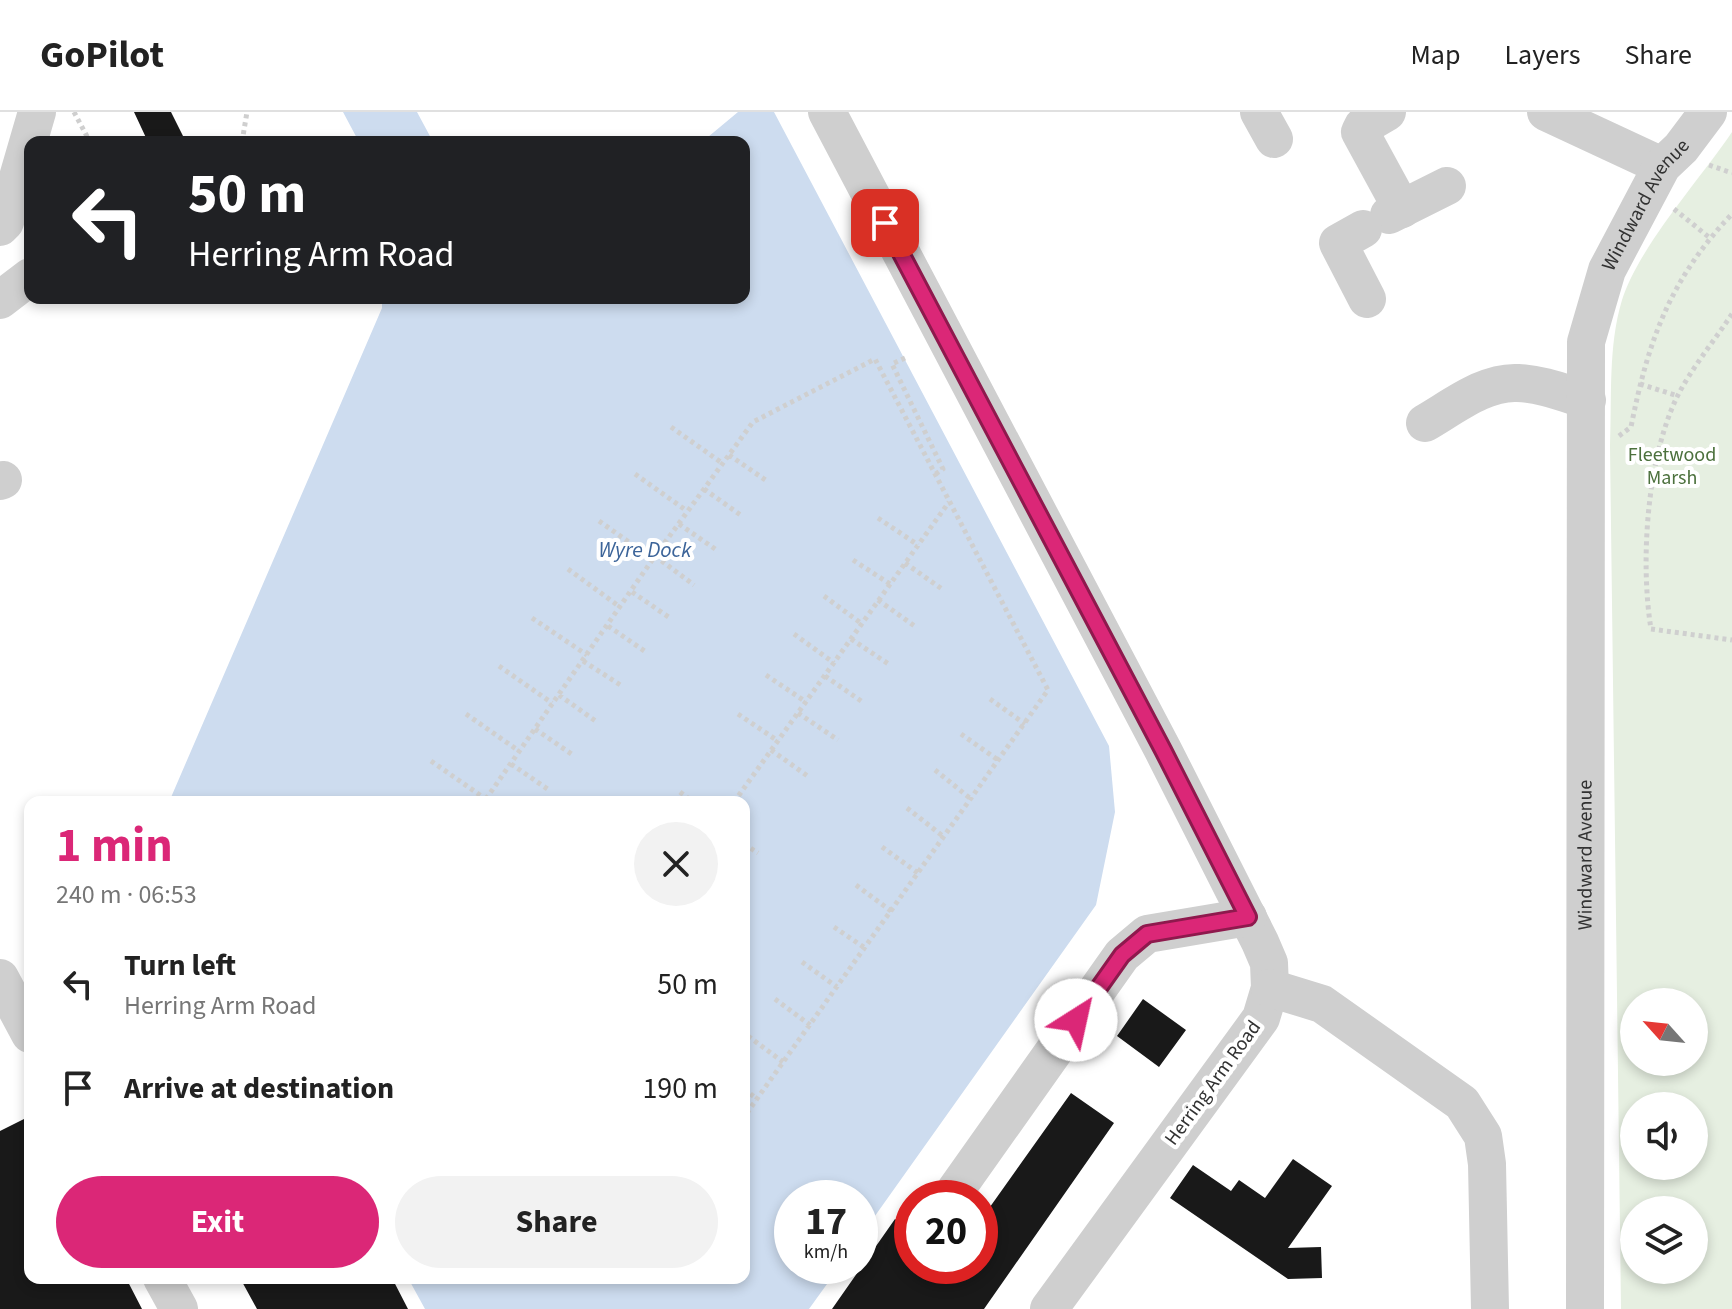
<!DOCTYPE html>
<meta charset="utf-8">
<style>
:root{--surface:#fff;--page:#f2f2f2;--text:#222;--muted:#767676;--line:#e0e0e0;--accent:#db2777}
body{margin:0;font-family:"Source Sans 3",sans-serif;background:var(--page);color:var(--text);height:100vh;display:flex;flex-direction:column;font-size:30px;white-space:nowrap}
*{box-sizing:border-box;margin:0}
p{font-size:26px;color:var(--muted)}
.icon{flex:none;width:44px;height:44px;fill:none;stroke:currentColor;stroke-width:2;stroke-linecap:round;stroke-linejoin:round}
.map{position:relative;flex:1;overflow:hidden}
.sheet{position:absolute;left:24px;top:684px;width:726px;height:488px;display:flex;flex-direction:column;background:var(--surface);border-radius:16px;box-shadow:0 4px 12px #0003}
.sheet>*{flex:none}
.guide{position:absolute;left:24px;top:24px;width:726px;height:168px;border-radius:16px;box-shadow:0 4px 12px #0003;background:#202124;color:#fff;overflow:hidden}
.needle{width:52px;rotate:297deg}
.tools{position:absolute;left:1620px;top:876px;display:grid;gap:16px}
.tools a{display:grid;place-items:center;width:88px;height:88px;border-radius:50%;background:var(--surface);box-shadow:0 4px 12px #0003;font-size:40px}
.speed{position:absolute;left:774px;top:1068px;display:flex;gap:16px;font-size:40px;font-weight:700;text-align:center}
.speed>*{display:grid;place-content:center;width:104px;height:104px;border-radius:50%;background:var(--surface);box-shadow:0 4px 12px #0003;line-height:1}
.speed small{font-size:20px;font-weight:400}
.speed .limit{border:12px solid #d22;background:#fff;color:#111}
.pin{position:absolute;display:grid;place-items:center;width:68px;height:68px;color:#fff;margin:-34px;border-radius:16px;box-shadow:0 4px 12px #0006}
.me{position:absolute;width:88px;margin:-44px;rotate:35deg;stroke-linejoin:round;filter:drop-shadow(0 0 6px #0008)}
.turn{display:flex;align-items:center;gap:28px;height:168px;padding:0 32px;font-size:36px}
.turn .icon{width:104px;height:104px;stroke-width:2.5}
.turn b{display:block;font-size:56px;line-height:68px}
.round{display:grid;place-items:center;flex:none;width:84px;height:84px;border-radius:42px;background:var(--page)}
.head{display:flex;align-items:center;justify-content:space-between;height:136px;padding:0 32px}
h1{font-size:48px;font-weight:700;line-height:60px;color:var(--accent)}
.action{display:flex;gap:16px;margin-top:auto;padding:16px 32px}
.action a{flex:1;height:92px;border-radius:48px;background:var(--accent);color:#fff;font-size:32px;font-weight:700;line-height:92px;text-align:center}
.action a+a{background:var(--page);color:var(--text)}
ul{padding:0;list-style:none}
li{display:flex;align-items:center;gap:24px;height:104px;padding:0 32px}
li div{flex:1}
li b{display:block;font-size:30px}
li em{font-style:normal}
header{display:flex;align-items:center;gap:48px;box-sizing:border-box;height:112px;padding:0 40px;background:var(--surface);border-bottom:2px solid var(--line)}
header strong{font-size:38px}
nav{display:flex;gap:44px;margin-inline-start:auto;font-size:28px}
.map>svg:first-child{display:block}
.green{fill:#e6efe1;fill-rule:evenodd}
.water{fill:#cddcef}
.building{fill:#191919}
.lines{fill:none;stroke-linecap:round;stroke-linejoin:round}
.path{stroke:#cfcfcf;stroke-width:5;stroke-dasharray:4 4;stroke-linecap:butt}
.minor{stroke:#cfcfcf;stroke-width:38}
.route-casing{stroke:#8e194d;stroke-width:20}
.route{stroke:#db2777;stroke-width:14}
.labels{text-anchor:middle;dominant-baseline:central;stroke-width:8;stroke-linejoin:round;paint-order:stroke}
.street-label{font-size:20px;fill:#323232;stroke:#fff}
.park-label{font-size:20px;fill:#4c713d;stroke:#fff}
.water-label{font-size:22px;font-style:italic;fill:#3c6499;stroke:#fff}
</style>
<header>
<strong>GoPilot</strong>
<nav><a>Map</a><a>Layers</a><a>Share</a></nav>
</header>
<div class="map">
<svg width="1732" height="1197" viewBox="0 0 1732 1197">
<rect width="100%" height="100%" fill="#fff"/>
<path class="green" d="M1732,20V1197H1621L1610,334C1612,286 1608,234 1622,188C1640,133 1699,69 1732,20ZM1634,890H1694V950H1634ZM1634,994H1694V1054H1634ZM1634,1098H1694V1158H1634Z"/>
<path class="water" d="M343,0H417L431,26L446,30H359Z
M738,0H774L1109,634L1115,700L1096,793L860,1125V1086H792V1154H840L809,1197H425L408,1166H744V690H169L382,196V186H744V30H702Z"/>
<path class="building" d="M134,0H171L186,30H148Z
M1143,887L1186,918L1159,955L1117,924Z
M1071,981L1114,1011L984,1197H832L895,1107L912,1119V1154H980V1109Z
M30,1004V1166H126L142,1197H0V1019Z
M1293,1047L1332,1074L1288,1136L1321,1135L1322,1166L1288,1167L1170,1086L1193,1053L1231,1079L1239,1068L1265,1086Z
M240,1166H392L408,1197H257Z"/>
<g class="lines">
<path class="path" d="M74,0L90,30
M242,30L247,0
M1709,53L1732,61
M1674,97L1710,126
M1732,202C1714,229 1691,257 1677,285C1647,347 1640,449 1651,517L1732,528
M905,246L892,252L943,357L934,363
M1640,272L1678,284
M671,315L722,351
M1619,324L1631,315C1648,229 1670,167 1732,102
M729,343L767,369
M635,362L687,399
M704,377L742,404
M878,406L918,433
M599,409L653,447
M679,412L718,439
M655,444L694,473
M853,448L890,472
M905,451L942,477
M568,457L620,495
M632,480L670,506
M824,484L862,512
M878,488L916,515
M532,506L587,543
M608,514L646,540
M794,522L834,551
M851,527L890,553
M583,549L622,574
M499,554L552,591
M766,563L806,590
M825,564L864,591
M559,583L597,610
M990,587L1025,612
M798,601L838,628
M466,602L519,639
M738,602L778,629
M535,617L573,643
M961,622L998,648
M771,638L809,665
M431,649L490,690
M511,652L549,678
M935,658L971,687
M680,680L693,690
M486,687L655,444L753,310L875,247L1048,578L744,1005
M734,690L949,390
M907,696L944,725
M744,732L758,741
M882,735L918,761
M856,773L891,799
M834,815L865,836
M802,850L837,875
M775,887L810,913
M748,924L783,950
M744,977L757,987"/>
<g class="minor">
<path d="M827,0L1163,638L1260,830L1269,851L1270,876L1261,906L1049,1197"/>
<path d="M1259,0L1274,27"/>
<path d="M1387,0L1363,14L1360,20L1402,97"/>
<path d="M1546,0L1662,54"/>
<path d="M1389,103L1447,74"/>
<path d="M0,115L5,110L37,0"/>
<path d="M1363,117L1338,131L1367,187"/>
<path d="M0,188L30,165"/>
<path d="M1425,311C1453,295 1485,269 1518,271C1542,272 1564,281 1587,288"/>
<path d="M0,369L3,368"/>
<path d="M0,866L30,922"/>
<path d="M1270,876L1322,892L1462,991L1483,1024L1487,1052L1490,1197"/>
<path d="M950,1086L1122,843L1147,822L1248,805"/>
<path d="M162,1166L179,1197"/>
<path id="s1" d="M1585,1197L1586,230L1607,158L1662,54L1681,36L1708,0"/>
</g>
</g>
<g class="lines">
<defs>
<path id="route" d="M885,111L1163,638L1248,805L1147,822L1122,843L1076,908"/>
</defs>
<use href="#route" class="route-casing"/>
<use href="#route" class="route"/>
</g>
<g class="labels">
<g class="street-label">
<text stroke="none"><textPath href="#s1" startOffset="1118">Windward Avenue</textPath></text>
<text stroke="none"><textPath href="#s1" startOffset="454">Windward Avenue</textPath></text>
<text transform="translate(1213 971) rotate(-54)">Herring Arm Road</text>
</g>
<g class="park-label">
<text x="1672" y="343">Fleetwood<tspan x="1672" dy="23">Marsh</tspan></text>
</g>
<g class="water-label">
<text x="645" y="438">Wyre Dock</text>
</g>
</g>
</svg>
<div class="tools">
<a><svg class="needle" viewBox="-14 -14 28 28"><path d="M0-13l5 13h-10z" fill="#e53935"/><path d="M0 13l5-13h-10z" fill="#767676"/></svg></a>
<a><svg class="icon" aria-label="sound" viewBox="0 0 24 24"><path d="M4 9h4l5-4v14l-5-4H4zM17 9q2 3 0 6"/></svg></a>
<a><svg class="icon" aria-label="layers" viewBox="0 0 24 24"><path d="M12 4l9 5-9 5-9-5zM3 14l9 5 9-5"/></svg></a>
</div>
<div class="speed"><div>17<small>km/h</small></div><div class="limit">20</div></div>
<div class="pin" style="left:885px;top:111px;background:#d93025"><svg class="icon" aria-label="arrive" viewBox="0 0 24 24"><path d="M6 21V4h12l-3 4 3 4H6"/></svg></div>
<svg class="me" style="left:1076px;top:908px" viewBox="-20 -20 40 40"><circle r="19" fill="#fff"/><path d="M0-13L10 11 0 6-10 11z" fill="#db2777"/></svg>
<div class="guide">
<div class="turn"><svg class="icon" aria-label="left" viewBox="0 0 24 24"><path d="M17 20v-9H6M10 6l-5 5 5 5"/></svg><div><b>50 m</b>Herring Arm Road</div></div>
</div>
<section class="sheet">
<div class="head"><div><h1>1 min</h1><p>240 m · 06:53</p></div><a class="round"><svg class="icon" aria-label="close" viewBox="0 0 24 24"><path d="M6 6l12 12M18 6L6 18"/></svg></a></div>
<ul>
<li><svg class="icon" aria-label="left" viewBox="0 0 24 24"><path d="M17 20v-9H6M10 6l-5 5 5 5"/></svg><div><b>Turn left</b><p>Herring Arm Road</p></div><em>50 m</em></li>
<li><svg class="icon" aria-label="arrive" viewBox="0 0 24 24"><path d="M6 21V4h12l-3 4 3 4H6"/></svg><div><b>Arrive at destination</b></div><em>190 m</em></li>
</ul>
<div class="action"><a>Exit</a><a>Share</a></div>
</section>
</div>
